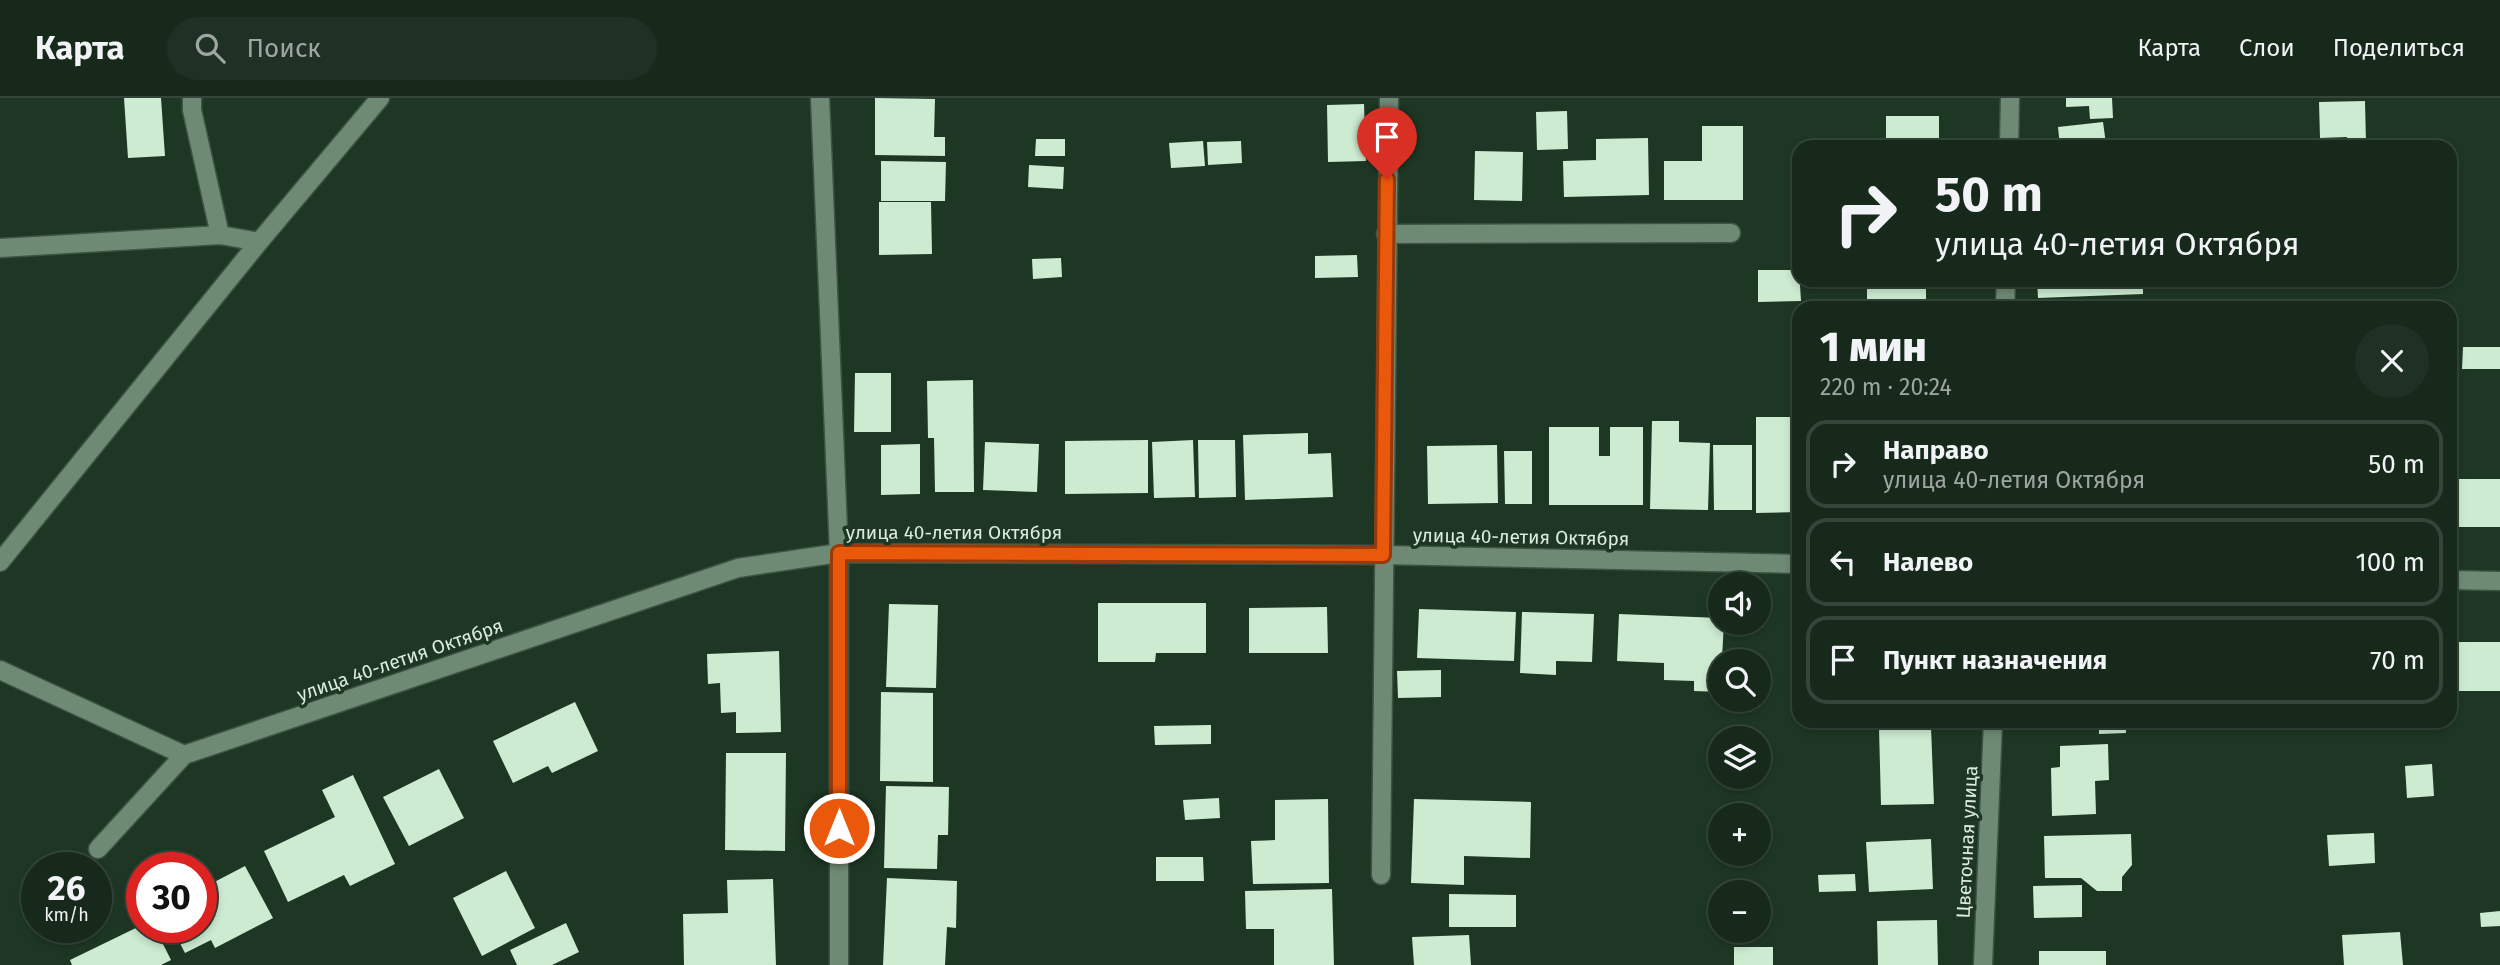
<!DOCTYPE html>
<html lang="ru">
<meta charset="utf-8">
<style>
:root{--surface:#16291b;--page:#1f3124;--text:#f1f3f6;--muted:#9ea6a3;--line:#35453a}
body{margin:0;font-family:"Fira Sans",sans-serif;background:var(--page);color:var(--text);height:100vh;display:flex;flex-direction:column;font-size:26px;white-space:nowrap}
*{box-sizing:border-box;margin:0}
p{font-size:23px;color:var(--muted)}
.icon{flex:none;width:38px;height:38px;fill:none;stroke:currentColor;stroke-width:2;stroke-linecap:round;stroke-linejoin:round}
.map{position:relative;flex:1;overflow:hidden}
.drawer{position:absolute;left:1792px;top:203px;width:665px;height:427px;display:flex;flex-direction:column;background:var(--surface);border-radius:21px;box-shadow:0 4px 10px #0003,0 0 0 2px var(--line)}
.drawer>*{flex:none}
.top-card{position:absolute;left:1792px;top:42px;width:665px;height:147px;border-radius:21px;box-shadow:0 4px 10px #0003,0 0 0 2px var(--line);background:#16291b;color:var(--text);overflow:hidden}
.fabs{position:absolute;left:1708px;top:474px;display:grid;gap:14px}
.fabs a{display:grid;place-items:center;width:63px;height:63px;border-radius:50%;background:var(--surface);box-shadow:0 4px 10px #0003,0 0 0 2px var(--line);font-size:35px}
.speed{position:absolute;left:21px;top:754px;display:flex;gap:14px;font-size:35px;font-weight:700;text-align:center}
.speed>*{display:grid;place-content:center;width:91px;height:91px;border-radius:50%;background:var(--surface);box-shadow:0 4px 10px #0003,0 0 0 2px var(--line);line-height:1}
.speed small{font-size:18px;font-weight:400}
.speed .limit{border:10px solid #d22;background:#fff;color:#111}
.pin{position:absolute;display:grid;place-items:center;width:60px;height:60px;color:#fff;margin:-72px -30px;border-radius:50% 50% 50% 0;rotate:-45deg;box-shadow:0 0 7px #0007}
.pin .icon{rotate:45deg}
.me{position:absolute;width:77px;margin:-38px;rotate:0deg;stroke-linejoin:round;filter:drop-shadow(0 0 5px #0008)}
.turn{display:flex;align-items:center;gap:24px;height:147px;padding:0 28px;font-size:32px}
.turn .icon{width:91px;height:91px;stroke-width:2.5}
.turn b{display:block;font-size:49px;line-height:60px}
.round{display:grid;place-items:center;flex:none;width:74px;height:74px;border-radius:37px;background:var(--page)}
.summary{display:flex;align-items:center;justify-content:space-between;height:119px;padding:0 28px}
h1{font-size:42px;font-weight:800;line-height:52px}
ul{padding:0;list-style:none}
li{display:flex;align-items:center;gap:21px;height:88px;margin:0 14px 10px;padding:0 14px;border:4px solid var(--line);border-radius:21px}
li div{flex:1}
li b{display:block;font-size:26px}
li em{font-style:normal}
header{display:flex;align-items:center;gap:42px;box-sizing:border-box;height:98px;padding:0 35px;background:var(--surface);border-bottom:2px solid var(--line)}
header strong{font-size:33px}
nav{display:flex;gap:38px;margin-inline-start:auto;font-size:24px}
.search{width:490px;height:63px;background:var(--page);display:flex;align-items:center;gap:18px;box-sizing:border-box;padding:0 24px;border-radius:38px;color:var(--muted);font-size:26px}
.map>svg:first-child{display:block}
.building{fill:#ccebd1}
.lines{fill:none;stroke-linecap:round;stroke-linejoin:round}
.lane-casing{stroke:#3d5343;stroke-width:21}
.street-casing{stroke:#3d5343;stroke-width:21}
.lane{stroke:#6e8a74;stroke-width:18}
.street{stroke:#6e8a74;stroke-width:18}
.route-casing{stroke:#983908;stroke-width:18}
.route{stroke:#ea580c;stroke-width:12}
.labels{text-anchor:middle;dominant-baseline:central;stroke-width:7;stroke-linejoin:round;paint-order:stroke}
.street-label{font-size:19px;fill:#dbebde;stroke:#1e3724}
</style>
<header>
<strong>Карта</strong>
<div class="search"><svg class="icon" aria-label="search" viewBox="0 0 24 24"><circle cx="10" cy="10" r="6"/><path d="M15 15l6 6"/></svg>Поиск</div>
<nav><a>Карта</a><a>Слои</a><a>Поделиться</a></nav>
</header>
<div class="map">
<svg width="2500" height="867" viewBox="0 0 2500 867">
<rect width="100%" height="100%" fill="#1e3724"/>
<path class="building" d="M124,0H161L165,58L128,60Z
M875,0L935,1L934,39H945V58L875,57Z
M2066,0H2112L2113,20L2090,21L2089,8L2066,9Z
M2365,3L2366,45H2400V49H2347V39L2320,40L2319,4Z
M1364,6L1366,63L1328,64L1327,7Z
M1567,13L1568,51L1537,52L1536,14Z
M1886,18H1939V49H1886Z
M2103,24L2106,46L2060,49L2058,29Z
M1702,28H1743V102H1664V63H1702Z
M1648,40L1649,97L1564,99L1563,63L1596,62V41Z
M1036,41H1065V58H1035Z
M1203,43L1205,68L1171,70L1169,45Z
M1241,43L1242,65L1208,67L1207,44Z
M2231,44H2340V49H2231Z
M1475,53L1523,54L1522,103L1474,102Z
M881,63L946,64L945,103H881Z
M1029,67L1064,69L1063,91L1028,89Z
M879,104H931L932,156L879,157Z
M1357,157L1358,179L1315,180V158Z
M1061,160L1062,179L1033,181L1032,161Z
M1758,172H1799L1801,203L1758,204Z
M1867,182H1926V210H1867Z
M2037,182H2143V196L2038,200Z
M2463,249H2500V271H2462Z
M855,275H891V334H854Z
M973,282L974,394H935L934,340H928L927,283Z
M1756,319H1799V414L1756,415Z
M1652,323H1679V344L1710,345L1708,412L1650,411Z
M1549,329H1599V358H1610V329H1643V407H1549Z
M1308,335V356L1331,355L1333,399L1245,402L1243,337Z
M1148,342V395L1065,396V343Z
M1193,342L1195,399L1154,400L1152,344Z
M1198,342H1235L1236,399L1199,400Z
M985,344L1039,346L1037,394L983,392Z
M920,346V396L881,397V347Z
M1497,347L1498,405L1428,406L1427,348Z
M1713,347H1752V412H1714Z
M1504,353H1532V406H1505Z
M2450,381H2500V429H2450Z
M1098,505H1206V555H1156L1155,564H1098Z
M889,506L938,507L936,590L886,589Z
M1327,509L1328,555H1249V510Z
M1419,511L1516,514L1514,563L1417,560Z
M1522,514L1594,516L1592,564L1556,563V577L1520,575Z
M1619,516L1720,520V525H1724L1720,594L1694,593V583L1664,582V565L1617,563Z
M2450,544H2500V593H2450Z
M779,553L781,634L736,635V614L721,615L720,585L708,586L707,556Z
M1441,572V599L1398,600L1397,573Z
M881,594L933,595V684L880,683Z
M575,604L598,653L552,675L548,668L513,685L493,643Z
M1884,623H1934L1935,627L1884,628Z
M2099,623H2126V635L2099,636Z
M1211,627V646L1155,647L1154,628Z
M1931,629L1934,706L1881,707L1879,630Z
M2108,646L2109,682L2095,683L2096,716L2052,718L2051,670L2060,669V648Z
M726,655H786L785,753L725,752Z
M2432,666L2434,698L2407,700L2405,668Z
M439,671L464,720L409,748L383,699Z
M353,677L395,766L350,788L344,777L288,804L264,753L335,719L322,692Z
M886,688L949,689L948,737H938L937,771L884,770Z
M1219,700L1220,720L1185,722L1183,702Z
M1328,701L1329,785L1253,786L1251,743L1275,742V702Z
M1414,701L1531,704L1530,760L1464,758V787L1411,785Z
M2374,735L2375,765L2329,768L2327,737Z
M2131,736L2132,767L2122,779V793H2097L2081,780H2045L2044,738Z
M1931,741L1933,791L1869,794L1866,744Z
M1156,759H1203L1204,783H1156Z
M245,768L273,820L215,850L211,842L185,855L172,830H201V791Z
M506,773L535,830L482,858L453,800Z
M1855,776L1856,793L1819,794L1818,777Z
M887,780L957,783L956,830L947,829L945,867H883Z
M773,781L776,867H684L683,816L728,815L727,782Z
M2082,787V819L2034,820L2033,788Z
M1332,791L1334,867H1274V831H1246L1245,793Z
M1449,796L1516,797V829H1449Z
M2500,813V828L2481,829L2480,815Z
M1937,822L1938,867H1878L1877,823Z
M566,825L579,854L552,867H517L510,852Z
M142,827V830H155L171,862L161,867H72L70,862Z
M2400,834L2403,867H2344L2342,837Z
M1469,837L1471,867H1414L1412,839Z
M1734,849H1773V867H1734Z
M2039,853H2106V867H2039Z"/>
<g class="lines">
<defs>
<path id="lane" d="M192,0V12L220,137"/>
<path id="street" d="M820,0L839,455V867
M2009,49L2010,0
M1386,136L1731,135
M0,150L220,137L259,144
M2005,210L2006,182
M0,464L259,144L380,0
M2450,482L2500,483
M0,572L184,657
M98,751L184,657L738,470L839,455L1383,457L1799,466
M1381,777L1389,0
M1983,867L1993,623"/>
</defs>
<use href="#lane" class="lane-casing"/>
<use href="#street" class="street-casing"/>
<use href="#lane" class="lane"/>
<use href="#street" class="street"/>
</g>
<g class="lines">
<defs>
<path id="route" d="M839,730V455L1383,457L1387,81"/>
</defs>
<use href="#route" class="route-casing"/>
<use href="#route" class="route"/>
</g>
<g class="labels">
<g class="street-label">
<text x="954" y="434">улица 40-летия Октября</text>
<text transform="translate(1521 439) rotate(1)">улица 40-летия Октября</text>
<text transform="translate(400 562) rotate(-19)">улица 40-летия Октября</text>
<text transform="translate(1967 744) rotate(-87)">Цветочная улица</text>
</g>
</g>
</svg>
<div class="fabs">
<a><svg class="icon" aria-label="sound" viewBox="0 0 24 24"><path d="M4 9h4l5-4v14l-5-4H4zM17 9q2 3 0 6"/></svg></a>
<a><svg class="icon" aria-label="search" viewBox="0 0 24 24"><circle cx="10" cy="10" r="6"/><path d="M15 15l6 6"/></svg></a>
<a><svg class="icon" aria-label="layers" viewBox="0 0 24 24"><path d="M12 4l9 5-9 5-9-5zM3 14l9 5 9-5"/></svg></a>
<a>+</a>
<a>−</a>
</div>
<div class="speed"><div>26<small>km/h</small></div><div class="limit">30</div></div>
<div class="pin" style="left:1387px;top:81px;background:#d93025"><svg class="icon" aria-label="arrive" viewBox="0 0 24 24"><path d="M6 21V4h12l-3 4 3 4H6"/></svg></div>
<svg class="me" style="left:839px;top:730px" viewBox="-20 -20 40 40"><circle r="17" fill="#ea580c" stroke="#fff" stroke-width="3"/><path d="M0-11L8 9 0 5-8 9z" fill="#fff"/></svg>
<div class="top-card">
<div class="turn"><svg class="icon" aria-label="right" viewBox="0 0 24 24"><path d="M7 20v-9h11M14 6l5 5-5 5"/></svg><div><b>50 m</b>улица 40-летия Октября</div></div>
</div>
<section class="drawer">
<div class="summary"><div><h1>1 мин</h1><p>220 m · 20:24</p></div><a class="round"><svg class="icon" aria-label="close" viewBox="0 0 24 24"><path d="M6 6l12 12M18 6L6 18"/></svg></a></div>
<ul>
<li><svg class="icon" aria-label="right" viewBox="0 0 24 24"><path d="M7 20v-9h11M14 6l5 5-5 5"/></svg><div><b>Направо</b><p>улица 40-летия Октября</p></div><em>50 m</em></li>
<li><svg class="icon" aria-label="left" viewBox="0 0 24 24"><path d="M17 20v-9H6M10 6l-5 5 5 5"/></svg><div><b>Налево</b></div><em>100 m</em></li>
<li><svg class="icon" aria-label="arrive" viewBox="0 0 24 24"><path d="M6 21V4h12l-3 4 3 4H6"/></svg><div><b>Пункт назначения</b></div><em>70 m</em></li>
</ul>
</section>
</div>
